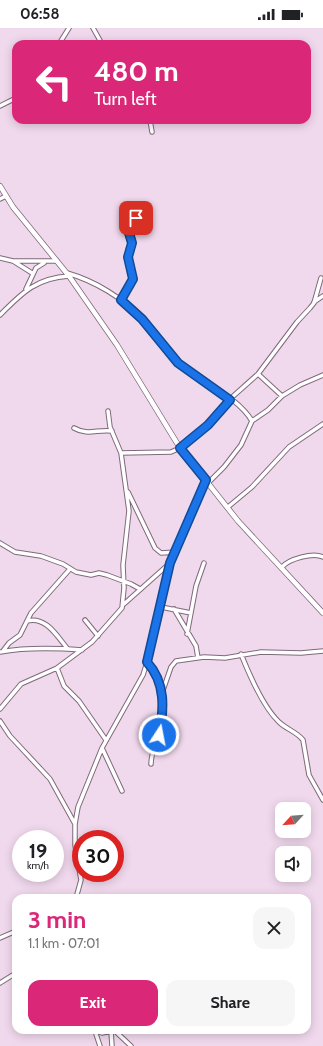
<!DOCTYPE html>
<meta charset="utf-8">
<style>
:root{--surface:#fff;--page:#f6f6f6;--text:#202124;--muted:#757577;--accent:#db2777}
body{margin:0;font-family:Cabin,sans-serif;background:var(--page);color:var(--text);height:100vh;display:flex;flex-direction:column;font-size:15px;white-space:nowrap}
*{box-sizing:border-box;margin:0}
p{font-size:13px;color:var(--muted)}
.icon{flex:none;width:22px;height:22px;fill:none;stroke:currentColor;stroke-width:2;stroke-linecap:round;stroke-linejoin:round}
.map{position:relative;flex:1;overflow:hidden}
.drawer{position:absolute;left:12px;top:866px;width:299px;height:140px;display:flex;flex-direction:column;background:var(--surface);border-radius:12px;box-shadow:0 2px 10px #0003}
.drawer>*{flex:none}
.top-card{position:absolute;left:12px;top:12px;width:299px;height:84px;border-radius:12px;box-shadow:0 2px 10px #0003;background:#db2777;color:#fff;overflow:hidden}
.needle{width:26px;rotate:244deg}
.fabs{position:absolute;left:275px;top:774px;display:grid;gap:8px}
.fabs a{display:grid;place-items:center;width:36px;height:36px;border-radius:8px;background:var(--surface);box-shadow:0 2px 10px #0003;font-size:20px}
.speed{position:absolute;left:12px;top:802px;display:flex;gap:8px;font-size:20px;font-weight:700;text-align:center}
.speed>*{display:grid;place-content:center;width:52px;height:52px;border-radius:50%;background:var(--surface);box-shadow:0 2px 10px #0003;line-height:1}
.speed small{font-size:10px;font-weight:400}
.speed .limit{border:6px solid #d22;background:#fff;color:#111}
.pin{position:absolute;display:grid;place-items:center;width:34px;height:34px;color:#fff;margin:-17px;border-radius:8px;box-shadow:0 2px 6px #0006}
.me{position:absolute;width:44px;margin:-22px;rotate:11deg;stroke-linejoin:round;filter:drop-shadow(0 0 3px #0008)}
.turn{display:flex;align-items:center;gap:14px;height:84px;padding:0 16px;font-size:18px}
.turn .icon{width:52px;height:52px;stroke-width:2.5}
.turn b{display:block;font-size:28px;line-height:34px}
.round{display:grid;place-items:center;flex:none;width:42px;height:42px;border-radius:12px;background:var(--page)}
.summary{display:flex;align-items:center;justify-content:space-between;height:68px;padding:0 16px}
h1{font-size:24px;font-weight:700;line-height:30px;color:var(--accent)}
.action{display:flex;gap:8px;margin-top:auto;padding:8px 16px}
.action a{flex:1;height:46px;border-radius:12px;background:var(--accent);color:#fff;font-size:16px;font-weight:700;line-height:46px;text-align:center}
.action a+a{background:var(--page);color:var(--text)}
.status{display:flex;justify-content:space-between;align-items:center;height:28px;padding:0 20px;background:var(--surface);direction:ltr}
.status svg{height:11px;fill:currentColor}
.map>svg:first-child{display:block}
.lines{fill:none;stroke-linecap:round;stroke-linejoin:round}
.minor-casing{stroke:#7f697b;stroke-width:5.5}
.tertiary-casing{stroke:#7f697b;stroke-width:6}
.minor{stroke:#fff;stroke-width:3.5}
.tertiary{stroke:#fff;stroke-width:4.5}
.route-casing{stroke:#114b97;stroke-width:10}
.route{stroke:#1a73e8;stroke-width:7}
</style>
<div class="status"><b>06:58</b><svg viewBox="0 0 49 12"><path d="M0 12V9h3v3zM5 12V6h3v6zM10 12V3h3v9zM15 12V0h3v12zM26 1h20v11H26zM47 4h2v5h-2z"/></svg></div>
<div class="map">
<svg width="323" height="1018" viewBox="0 0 323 1018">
<rect width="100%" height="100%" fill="#f1d9ed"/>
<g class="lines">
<defs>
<path id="minor" d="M93,0L102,16
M59,16L69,0
M0,78L16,70
M150,92L152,104
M0,171L6,168
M0,230L13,233H57
M13,233L32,245
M67,245C95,253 123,270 142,291C154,305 164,323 179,335C201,354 237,368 252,393
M26,261L36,240L44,235
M121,271L133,251L128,229L132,215L129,205L136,190
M314,274L323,268
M0,287C22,265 36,250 69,248
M258,346L282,368
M74,400C88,408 97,401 112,403
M121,425L171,424L180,420L208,397L230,371L258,346L297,294L310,280L314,275L321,250
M208,455L224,439L241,417L252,393L268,382L282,368L300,357L323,347
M128,464L155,520L161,525L176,524
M228,479L252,459L289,419L323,396
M0,515L15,524L41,528L63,536L76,544L91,547L99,545L107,547L131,556L140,561
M282,539C289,531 313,524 323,529
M124,576L170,535
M161,579L191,585
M174,581L196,618L198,630
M85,592L98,608
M27,593C46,588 57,608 67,620
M187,606L196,558L204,535
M3,623L9,615L20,607L31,585L70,541
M0,624C27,619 55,620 82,622
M241,626C249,646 263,679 279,694C286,701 297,704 303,712L309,747L323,772
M147,634C166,654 166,683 158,708C155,717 151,726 151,736
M57,640L64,658L79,673L106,712
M162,665L171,639L176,633L204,629L225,630L261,624L301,625L323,623
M0,681L21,656L57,640L92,614L122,580L124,560L123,537L129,483L121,425L110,399L108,383
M0,693L10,708L50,751L75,796
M102,720L122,763
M76,870L81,852L75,817V796L78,779L102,720L143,647L152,618L170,535L206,453
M0,910L16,903
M0,955L16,945
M94,1002L102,1005L111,1003
M114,1002L131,1018
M95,1003L100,1018
M111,1003L112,1018"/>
<path id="tertiary" d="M0,158L13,179L69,248L117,317L180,420L238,493L323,585"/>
</defs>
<use href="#minor" class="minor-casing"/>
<use href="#tertiary" class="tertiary-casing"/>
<use href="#minor" class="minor"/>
<use href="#tertiary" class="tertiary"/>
</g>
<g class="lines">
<defs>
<path id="route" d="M136,190L129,205L132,215L128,229L133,251L121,272L142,291L178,335L230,372L208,397L180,420L206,452L170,535L147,634C166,655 164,681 159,707"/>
</defs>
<use href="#route" class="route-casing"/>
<use href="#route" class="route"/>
</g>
</svg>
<div class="fabs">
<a><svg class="needle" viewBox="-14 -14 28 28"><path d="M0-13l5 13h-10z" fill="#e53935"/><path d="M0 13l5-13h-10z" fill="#757577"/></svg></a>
<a><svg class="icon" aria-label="sound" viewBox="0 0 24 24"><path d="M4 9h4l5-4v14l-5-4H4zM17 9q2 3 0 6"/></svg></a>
</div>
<div class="speed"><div>19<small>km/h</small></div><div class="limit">30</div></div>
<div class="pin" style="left:136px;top:190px;background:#d93025"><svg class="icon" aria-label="arrive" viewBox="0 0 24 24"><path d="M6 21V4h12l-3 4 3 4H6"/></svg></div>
<svg class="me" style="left:159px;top:707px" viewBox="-20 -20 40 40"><circle r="17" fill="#1a73e8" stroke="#fff" stroke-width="3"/><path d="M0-11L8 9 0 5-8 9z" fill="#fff"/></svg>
<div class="top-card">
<div class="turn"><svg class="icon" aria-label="left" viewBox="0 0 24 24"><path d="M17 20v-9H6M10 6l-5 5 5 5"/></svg><div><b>480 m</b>Turn left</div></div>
</div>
<section class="drawer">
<div class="summary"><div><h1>3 min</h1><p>1.1 km · 07:01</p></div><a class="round"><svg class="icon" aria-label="close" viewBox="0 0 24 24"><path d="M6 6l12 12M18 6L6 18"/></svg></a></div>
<div class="action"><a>Exit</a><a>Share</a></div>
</section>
</div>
